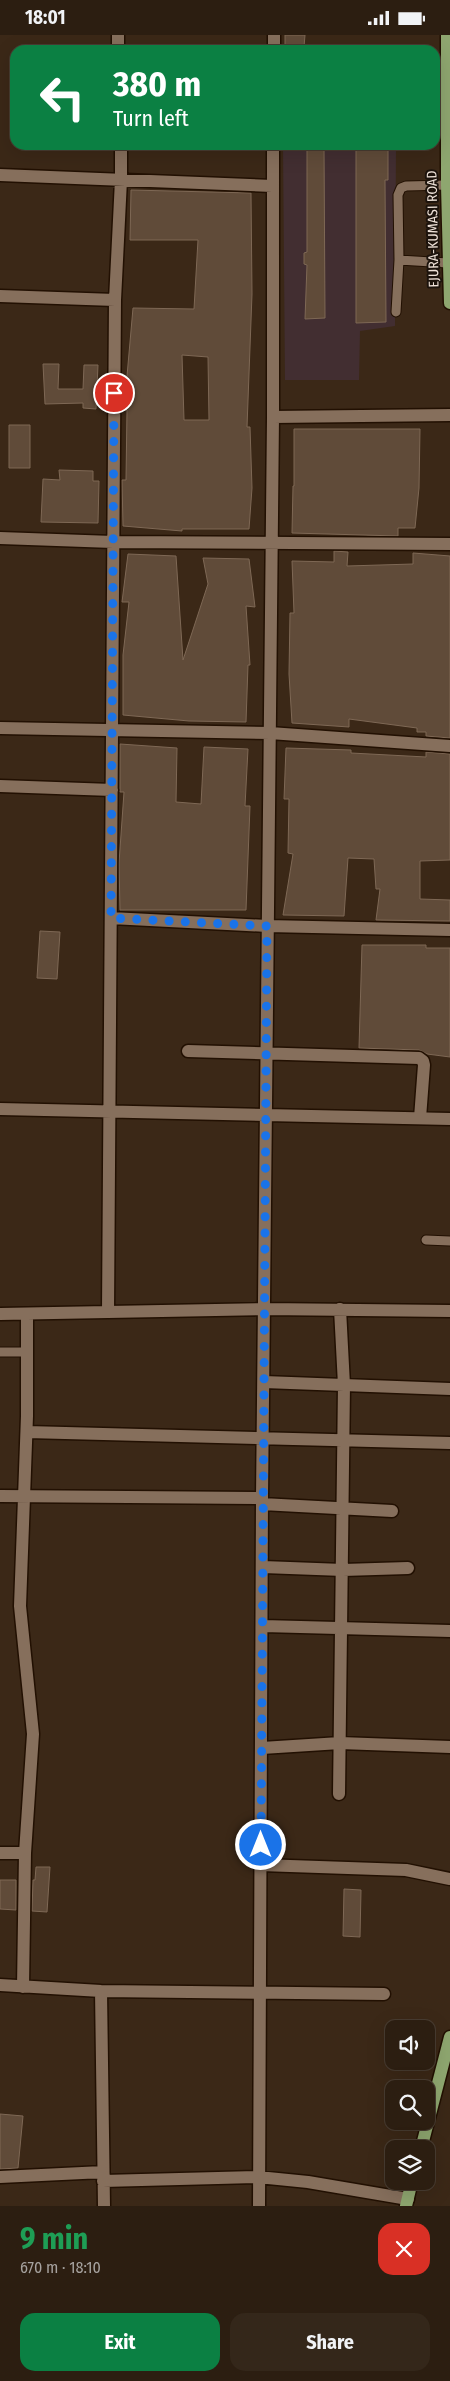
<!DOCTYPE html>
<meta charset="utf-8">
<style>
:root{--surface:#2c1e11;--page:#34271a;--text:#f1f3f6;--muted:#a6a29f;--line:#483c31;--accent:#0b8043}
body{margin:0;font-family:"Fira Sans Condensed",sans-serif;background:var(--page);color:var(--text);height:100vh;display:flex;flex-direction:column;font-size:19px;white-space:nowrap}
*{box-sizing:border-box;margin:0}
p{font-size:16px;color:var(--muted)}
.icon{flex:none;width:28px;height:28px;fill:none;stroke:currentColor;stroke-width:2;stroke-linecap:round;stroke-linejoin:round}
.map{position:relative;height:2171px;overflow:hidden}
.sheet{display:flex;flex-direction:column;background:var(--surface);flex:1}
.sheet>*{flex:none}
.top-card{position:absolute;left:10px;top:10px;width:430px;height:105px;border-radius:15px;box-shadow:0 5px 20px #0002,0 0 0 1px var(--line);background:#0b8043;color:#fff;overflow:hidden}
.buttons{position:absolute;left:385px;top:1985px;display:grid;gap:10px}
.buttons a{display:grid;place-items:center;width:50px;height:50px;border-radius:10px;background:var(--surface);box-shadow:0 5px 20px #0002,0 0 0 1px var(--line);font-size:25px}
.pin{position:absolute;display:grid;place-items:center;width:42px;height:42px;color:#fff;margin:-21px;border:2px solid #fff;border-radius:50%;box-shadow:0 1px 5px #0007}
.me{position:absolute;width:55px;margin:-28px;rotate:0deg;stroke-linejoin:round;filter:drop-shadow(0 0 4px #0008)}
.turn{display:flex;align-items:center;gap:18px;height:105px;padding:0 20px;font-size:22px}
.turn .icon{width:65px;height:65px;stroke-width:2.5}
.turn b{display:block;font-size:35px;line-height:42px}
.round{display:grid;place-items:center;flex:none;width:52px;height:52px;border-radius:15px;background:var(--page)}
.overview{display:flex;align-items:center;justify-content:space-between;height:85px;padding:0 20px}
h1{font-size:30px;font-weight:700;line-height:38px;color:#1e9e55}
.cta{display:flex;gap:10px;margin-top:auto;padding:10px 20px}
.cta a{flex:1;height:58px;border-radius:15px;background:var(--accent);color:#fff;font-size:20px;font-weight:700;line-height:58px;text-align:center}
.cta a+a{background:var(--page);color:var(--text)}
.status{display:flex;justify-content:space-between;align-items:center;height:35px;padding:0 25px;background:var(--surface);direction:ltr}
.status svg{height:14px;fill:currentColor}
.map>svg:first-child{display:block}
.commercial{fill:#422e31}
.building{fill:#604b39;stroke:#7e6855;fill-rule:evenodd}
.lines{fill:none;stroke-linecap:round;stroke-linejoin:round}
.service-casing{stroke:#221002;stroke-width:11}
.minor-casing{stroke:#221002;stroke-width:15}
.primary-casing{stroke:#221002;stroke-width:15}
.service{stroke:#866f5c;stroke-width:9}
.minor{stroke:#866f5c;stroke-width:12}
.primary{stroke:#8ea66f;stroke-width:12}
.route{stroke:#1a73e8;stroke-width:9;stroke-dasharray:0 16.2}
.labels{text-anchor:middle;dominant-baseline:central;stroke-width:4;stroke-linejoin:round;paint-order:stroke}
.street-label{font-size:14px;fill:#efe2d8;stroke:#1c130c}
</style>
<div class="status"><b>18:01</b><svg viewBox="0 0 49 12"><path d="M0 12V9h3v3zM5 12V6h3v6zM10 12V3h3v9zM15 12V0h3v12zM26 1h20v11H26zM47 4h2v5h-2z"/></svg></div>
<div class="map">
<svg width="450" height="2171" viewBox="0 0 450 2171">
<rect width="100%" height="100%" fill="#3b2817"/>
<path class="commercial" d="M283,110H396L395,291L360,296L359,345H285Z"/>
<path class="building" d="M285,0H305L304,12L285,13Z
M307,110H324L325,283L305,284L307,230L304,229V218L307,217Z
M356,110H388V145H385L386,287L356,288Z
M131,155L251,158L252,259L247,392H250L252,453L249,494H182V496L123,491L122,445H126L127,375H124L133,273L194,274L198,205H130ZM182,320L208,322L209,385H184Z
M43,329H59L58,354H83L84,330H98L96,374L83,373V368L45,369Z
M9,390H30V433H9Z
M294,394H420L419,453L415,493H398V501L292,498L293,451H294Z
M59,435L93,436V446H99L98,488L41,487L43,444L60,445Z
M334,516L348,517L347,531L413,529V518L450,521V703L426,701V697H417V693L349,684V692L292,688L289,639L290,578H294L292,526L334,527Z
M128,519L176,521L183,625L208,549L203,523L249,524L255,572L246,571L250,630H248L246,687L189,686L123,680V620L129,567H122Z
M120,709L177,713L176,767L201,769L204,712L248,714L245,771H250L246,875H120L119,828L124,757H120Z
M286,713L351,715V718L426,722V717L450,719V825L420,826V864L450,865V886L376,885L380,854H376L374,824L348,823L344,881L283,880L293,819L288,818L289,764H284Z
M40,896L60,897L57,944L37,943Z
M362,910H426V913H450V1022L427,1019L419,1015L359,1013Z
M36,1832H50L47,1877L32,1876L33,1845H35Z
M0,1845H16V1875L0,1874Z
M344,1854L361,1855L360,1902L343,1901Z
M0,2079L23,2081L18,2133L0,2134Z"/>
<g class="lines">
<defs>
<path id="service" d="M399,225L448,228
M396,277L399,225L398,160L401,153L406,151L447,150
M426,1205L450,1206
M0,1317H27"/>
<path id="minor" d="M118,0V15
M274,15V0
M0,140L272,151
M0,261L115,265
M273,382L450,380
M0,503L113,507L450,509
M0,693L270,698L450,711
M0,751L112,755
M111,883L267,891L450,895
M188,1016L419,1023L423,1026L424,1030L420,1083
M0,1074L450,1084
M108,1277L115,265L121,145V110
M0,1279L265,1274L450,1276
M264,1347L450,1354
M27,1397L450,1408
M0,1461L262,1463
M262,1469L392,1476
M263,1532L343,1535L408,1533
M263,1591L450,1596
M262,1713L340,1708L450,1712
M339,1759L344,1350L340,1274
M0,1818H25
M261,1830L406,1835L450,1844
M0,1950L101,1956L384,1959
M23,1952L25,1818L33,1699L20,1571L27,1381V1279
M101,1956L104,2171
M0,2142L103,2137
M103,2146L258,2142L308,2147L408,2164
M259,2171L262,1463L273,382V110"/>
<path id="primary" d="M447,0V150L450,268
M421,2114L450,2002
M406,2171L412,2146"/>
</defs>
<use href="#service" class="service-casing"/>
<use href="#minor" class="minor-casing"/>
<use href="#primary" class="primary-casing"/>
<use href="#service" class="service"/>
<use href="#minor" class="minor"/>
<use href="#primary" class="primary"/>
</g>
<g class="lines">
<path class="route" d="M114,358L111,883L267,891L261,1810"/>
</g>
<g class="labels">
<g class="street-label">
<text transform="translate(433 194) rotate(-91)">EJURA-KUMASI ROAD</text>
</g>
</g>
</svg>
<div class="buttons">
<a><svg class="icon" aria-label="sound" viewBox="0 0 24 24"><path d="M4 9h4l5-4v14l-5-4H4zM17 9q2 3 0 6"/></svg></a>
<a><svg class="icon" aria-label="search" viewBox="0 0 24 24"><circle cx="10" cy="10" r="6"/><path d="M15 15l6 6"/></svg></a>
<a><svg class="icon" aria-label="layers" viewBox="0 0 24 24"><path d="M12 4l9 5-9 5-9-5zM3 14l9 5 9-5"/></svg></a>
</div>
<div class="pin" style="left:114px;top:358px;background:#d93025"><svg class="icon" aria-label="arrive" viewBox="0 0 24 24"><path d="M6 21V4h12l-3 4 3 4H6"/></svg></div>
<svg class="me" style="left:261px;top:1810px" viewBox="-20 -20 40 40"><circle r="17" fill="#1a73e8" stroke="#fff" stroke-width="3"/><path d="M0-11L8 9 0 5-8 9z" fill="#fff"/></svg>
<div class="top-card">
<div class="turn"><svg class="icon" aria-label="left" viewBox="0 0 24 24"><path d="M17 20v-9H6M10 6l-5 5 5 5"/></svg><div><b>380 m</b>Turn left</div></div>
</div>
</div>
<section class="sheet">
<div class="overview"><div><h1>9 min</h1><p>670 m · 18:10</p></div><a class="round" style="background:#d93025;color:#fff"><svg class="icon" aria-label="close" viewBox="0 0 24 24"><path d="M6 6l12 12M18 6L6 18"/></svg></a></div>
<div class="cta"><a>Exit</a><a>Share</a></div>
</section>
